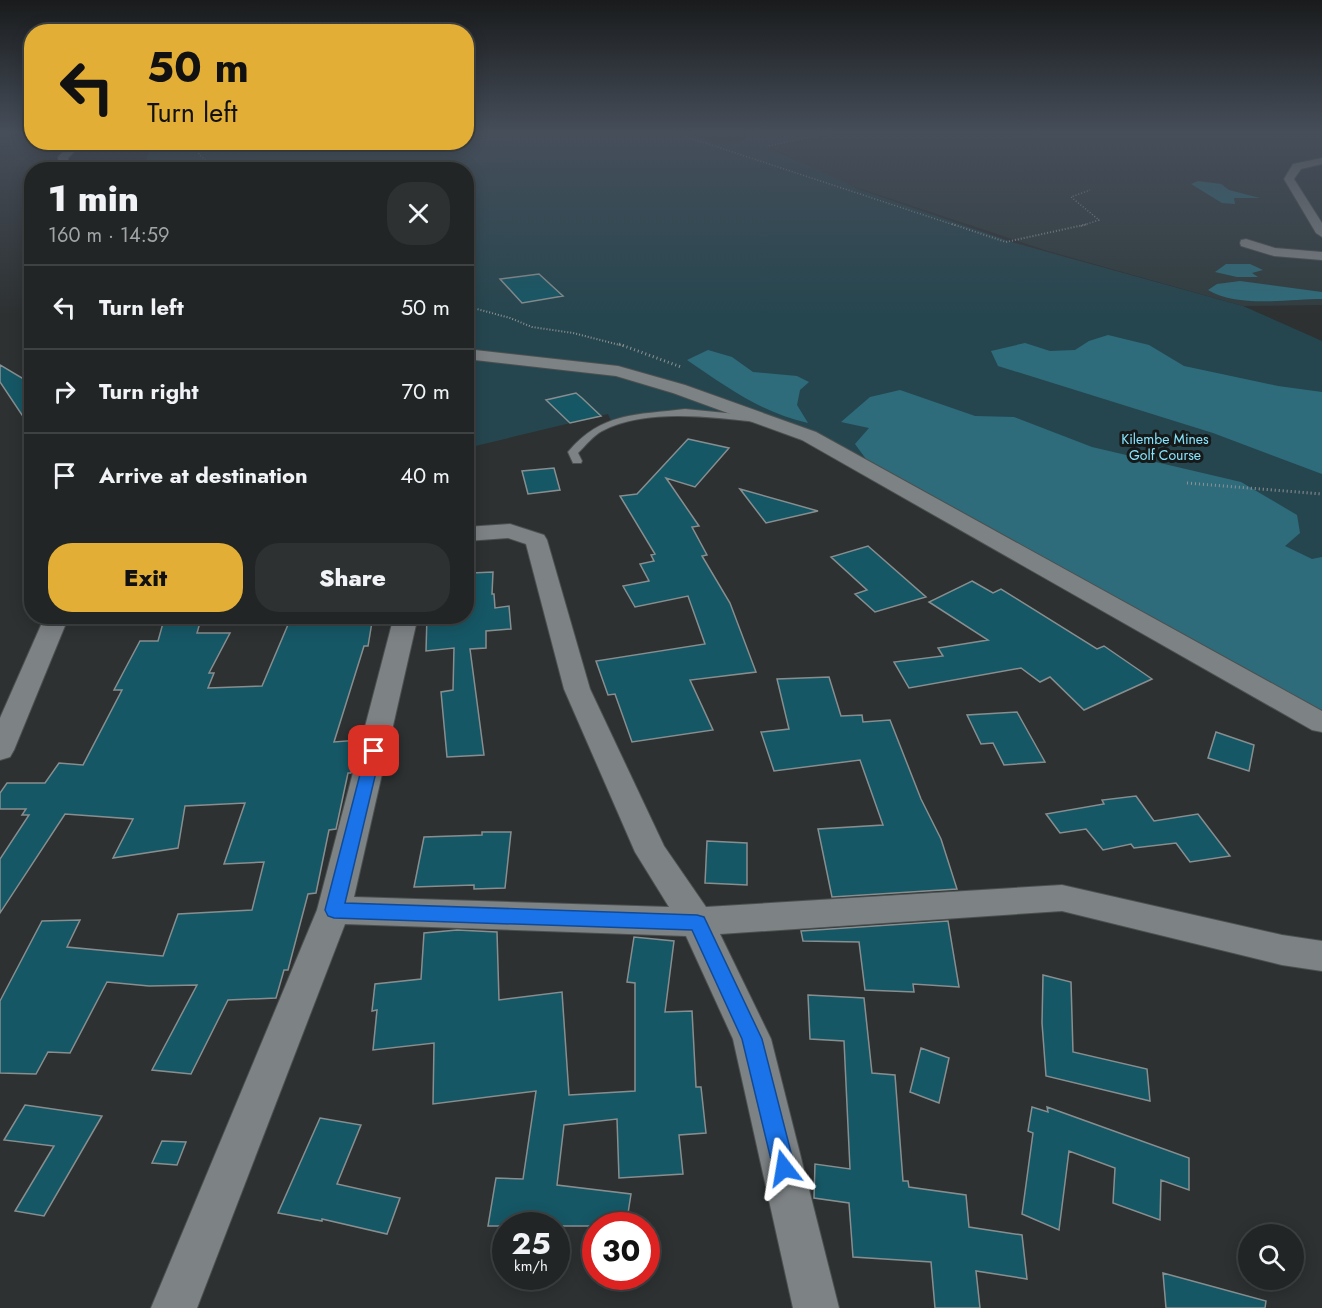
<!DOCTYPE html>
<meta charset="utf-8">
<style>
:root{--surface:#222526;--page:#2e3132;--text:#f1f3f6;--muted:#a2a5a7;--line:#3f4243;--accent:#e3ae35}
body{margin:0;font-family:Jost,sans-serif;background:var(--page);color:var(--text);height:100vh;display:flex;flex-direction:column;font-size:22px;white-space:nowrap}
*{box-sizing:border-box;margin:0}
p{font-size:20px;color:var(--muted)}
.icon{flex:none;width:33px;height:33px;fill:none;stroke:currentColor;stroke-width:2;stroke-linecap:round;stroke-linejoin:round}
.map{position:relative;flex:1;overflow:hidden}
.details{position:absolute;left:24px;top:162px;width:450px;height:462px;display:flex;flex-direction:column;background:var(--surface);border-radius:24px;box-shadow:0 3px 15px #0003,0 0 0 2px var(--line)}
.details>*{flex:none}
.top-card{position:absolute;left:24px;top:24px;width:450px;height:126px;border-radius:24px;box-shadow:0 3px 15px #0003,0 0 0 2px var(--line);background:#e3ae35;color:#111;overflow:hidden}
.buttons{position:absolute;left:1238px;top:1224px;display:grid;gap:12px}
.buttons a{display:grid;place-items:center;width:66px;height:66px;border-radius:50%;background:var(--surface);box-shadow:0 3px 15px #0003,0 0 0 2px var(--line);font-size:30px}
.speed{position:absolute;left:492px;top:1212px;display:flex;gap:12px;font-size:30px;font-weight:700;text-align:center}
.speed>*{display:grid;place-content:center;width:78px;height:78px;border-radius:50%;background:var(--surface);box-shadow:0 3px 15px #0003,0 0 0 2px var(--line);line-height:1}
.speed small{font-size:15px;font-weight:400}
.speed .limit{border:9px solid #d22;background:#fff;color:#111}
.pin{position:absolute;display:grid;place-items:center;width:51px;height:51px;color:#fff;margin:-26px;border-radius:12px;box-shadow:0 3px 9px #0006}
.me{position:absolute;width:66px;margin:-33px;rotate:346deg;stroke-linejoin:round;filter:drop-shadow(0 0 4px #0008)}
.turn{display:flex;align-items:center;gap:21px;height:126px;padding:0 24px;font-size:27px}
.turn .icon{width:78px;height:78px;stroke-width:2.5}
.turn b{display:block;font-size:42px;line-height:51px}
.round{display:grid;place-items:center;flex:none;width:63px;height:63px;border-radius:24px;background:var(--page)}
.summary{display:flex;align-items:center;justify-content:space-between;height:102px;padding:0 24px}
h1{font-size:36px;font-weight:800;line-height:45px}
.button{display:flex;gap:12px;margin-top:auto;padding:12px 24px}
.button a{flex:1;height:69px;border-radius:24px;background:var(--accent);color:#111;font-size:24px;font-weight:800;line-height:69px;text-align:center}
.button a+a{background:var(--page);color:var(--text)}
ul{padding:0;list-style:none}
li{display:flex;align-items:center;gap:18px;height:84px;padding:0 24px;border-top:2px solid var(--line)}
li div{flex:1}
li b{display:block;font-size:22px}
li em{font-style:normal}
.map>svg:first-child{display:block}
.built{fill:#313d40}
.green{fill:#26464f}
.forest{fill:#2f6c7b}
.building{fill:#165765;stroke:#888e8f;stroke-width:1.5}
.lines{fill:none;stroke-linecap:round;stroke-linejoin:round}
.service-casing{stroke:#4c5050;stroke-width:2}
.minor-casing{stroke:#4c5050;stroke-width:2}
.path-far2{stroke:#8e9192;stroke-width:1.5;stroke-dasharray:1 2;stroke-linecap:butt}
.path-far1{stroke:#8e9192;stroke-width:2;stroke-dasharray:1 2;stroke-linecap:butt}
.path{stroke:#8e9192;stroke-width:3;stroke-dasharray:1 3;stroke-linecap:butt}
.service{fill:#7d8284;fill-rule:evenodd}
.minor{fill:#7d8284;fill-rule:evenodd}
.route{fill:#1a73e8;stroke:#114b97;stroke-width:1.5}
.labels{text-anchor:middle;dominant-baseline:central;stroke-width:6;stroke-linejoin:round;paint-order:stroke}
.far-park-label{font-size:14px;fill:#86e6ff;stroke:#171919}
</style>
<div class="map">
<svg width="1322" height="1308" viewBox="0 0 1322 1308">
<rect width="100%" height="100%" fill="#2d3132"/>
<path class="built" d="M834,132H1322V305L1243,306L1048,251L837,181L770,147Z"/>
<path class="green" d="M467,132H684L717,143L739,142L757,132H834L767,147L858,189L1015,243L1243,306L1322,341V712L821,434L625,368L467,351L466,170H143L152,143L466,142Z
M466,357L622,376L744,418L677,413L612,423L608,414L467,448Z"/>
<path class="forest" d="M1198,181L1221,184L1229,190L1260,198H1234L1235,204L1222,203L1191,184Z
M1226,264H1250L1263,270L1252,273L1258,277H1237L1215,272Z
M1240,281L1322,292V299C1288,299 1237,308 1208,290L1217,284Z
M1108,335L1149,345L1184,366L1278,386L1322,392V474L1213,433L998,366L991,351L1025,343L1050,351L1075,350L1089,341Z
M708,350L732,357L753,372L797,376L809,382L800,390L797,405L808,423C760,412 727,387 687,360Z
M900,390L975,416L1014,417L1092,447L1241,482L1297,515L1300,533L1285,546L1312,559L1322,557V712L866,459L855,444L869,428L841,422L870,397Z"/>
<path class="building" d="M539,274L563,296L522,303L500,279Z
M0,365L32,384V430L0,382Z
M576,393L582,398L601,416L570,423L546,400Z
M688,439L729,448L695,487L666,478L699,526L692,527L707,555L702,556L730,603L756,672L690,680L713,730L632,742L615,694L608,695L596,661L705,644L688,596L635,607L623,586L649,581L640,564L654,561L651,555L655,554L620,496L637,494Z
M554,468L560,490L528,494L522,471Z
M740,489L818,511L766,523Z
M868,546L926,597L875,612L855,594L867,590L831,557Z
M493,572L492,594H494L495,608L509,606L511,629L486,631V648L470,649L484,755L447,757L441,692L453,690L454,648L426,651L427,616H466V596L471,573Z
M972,581L993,593L1001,589L1097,649L1104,646L1152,679L1084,710L1050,677L1040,682L1021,668L909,688L894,662L943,656L938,648L988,640L929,602Z
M165,616H202L197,633H230L209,673H214L208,688L262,686L290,620L327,619L328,616H373L368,646H364L334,742L359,740L351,773H348L336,829L329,830L316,893L308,894L288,970H284L276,998L228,1000L191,1074L152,1070L197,985L149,986L107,982L70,1053L48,1052L36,1074L0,1073V1001L42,921L80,920L67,947L163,956L178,914L252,910L264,862L224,864L245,803L185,806L178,848L113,858L133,819L65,814L0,913V859L29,815H22L26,809H0V793L7,783H45L59,763L83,765L122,690H114L124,671L140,641H158Z
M829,677L841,716L862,715L863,722L890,720L921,799L941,839L957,889L832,897L818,829L883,825L860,760L774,771L761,732L789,729L777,679Z
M1017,712L1045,762L1004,765L993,743L981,744L967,715Z
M1216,732L1254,745L1249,771L1208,758Z
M1136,796L1154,821L1198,814L1230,856L1190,862L1176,843L1134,848L1131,844L1103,850L1086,829L1060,833L1046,814L1104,804L1102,800Z
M482,832H511L505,888L474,889V885L414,887L424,837L482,835Z
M707,841L747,843V885L705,883Z
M948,921L959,987L913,984L914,992L865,990L859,942L803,941L801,931Z
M457,930L497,932L499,1000L562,992L569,1095L635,1091V983L627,982L634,937L674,941L665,1012L692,1011L696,1087H701L706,1133L679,1135L683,1174L619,1178L617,1119L564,1125L557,1185L631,1194L626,1226H488L496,1178L523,1179L536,1091L433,1104L434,1043L373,1050L377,1010L372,1011L375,984L421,979L424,933Z
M1043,975L1071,982L1073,1052L1147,1069L1150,1101L1046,1076L1042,1023Z
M808,995L864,998L872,1073L895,1075L903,1181H908L909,1187L966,1195L969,1227L1022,1235L1027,1279L976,1271L980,1308H935L931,1262L853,1257L849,1203L814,1198L815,1164L850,1169L844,1041L810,1039Z
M921,1048L949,1058L939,1103L910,1092Z
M25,1105L102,1116L44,1216L15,1211L54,1146L4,1140Z
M1032,1107L1048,1112L1047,1107L1189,1158V1190L1161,1180L1160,1220L1113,1203L1115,1168L1069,1151L1059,1230L1022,1214L1033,1133L1028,1131Z
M320,1118L361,1125L337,1184L400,1198L387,1234L322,1219V1221L278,1213Z
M162,1141L186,1142L177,1165L152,1163Z
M1163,1273L1266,1301L1265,1308H1166Z"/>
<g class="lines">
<defs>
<path id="service" d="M685,409L757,416L762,419L757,422C710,417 646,408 602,431C593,436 586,445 578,453L582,461L581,463H573L568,452C601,412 637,415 685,409Z"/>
<path id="minor" d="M73,142H84L68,158L69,170H59L58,157Z
M1322,158V164L1301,169L1294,179L1322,223V237L1316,233L1284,179L1293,164Z
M1246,239L1275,248L1322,252V260L1274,256L1241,246L1240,243L1241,240Z
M466,349L618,366L685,385L816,432L1322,711V732L1312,730L802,440L673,393L616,376L466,359Z
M510,524L544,535L547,540L590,689L664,846L706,907L1062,885L1282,935L1322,941V971L1282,965L1062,911L720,934L771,1039L839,1308H793L733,1039L686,936L345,924L197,1308H151L317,910L394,616H418L354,897L669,907L635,852L564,689L526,544L508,538L466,541V527Z
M45,616H69L14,750L10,757L0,760V718Z"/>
</defs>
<use href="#service" class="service-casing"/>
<use href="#minor" class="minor-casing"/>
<path class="path-far2" d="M672,132L957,226
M1032,132L1039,136
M194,142L199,154L215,170
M769,146L834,132
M1081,226L1099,220L1071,197L1090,190"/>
<path class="path-far1" d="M952,224L1006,242L1088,224
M466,306L510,318L532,327L573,333L624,346"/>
<path class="path" d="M619,344L681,367
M1187,483L1322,494"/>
<use href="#service" class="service"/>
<use href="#minor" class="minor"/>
</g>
<linearGradient id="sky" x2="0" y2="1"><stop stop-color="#191b1c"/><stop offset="0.42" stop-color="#464e5a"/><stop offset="1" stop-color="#464e5a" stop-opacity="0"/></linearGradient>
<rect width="1322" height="315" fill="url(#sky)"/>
<path class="route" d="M374,746L379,747L381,751L345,903L697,915L704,917L762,1039L795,1168L792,1175L784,1179L776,1175L773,1168L742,1039L692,930L334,918L328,916L325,910L366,751L368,747Z"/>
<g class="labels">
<g class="far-park-label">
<text x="1165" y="439">Kilembe Mines<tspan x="1165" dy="16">Golf Course</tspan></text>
</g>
</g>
</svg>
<div class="buttons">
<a><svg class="icon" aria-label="search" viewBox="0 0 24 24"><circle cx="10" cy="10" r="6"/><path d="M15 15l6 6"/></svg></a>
</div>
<div class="speed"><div>25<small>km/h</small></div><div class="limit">30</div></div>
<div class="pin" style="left:374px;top:751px;background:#d93025"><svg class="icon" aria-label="arrive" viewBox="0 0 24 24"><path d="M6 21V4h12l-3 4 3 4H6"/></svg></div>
<svg class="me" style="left:784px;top:1168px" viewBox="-20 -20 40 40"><path d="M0-17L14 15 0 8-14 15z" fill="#1a73e8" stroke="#fff" stroke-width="4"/></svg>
<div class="top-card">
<div class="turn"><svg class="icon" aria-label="left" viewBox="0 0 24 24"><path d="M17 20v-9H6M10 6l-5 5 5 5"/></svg><div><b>50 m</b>Turn left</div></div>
</div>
<section class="details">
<div class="summary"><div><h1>1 min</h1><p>160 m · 14:59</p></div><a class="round"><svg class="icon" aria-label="close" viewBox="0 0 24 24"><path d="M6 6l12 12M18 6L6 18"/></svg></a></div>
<ul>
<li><svg class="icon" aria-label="left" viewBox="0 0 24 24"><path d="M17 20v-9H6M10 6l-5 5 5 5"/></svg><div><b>Turn left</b></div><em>50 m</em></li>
<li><svg class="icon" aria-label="right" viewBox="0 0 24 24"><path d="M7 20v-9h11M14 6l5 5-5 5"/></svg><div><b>Turn right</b></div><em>70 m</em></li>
<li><svg class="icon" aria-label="arrive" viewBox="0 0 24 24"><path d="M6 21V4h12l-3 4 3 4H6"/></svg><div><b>Arrive at destination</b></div><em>40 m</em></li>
</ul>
<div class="button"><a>Exit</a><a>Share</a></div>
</section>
</div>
